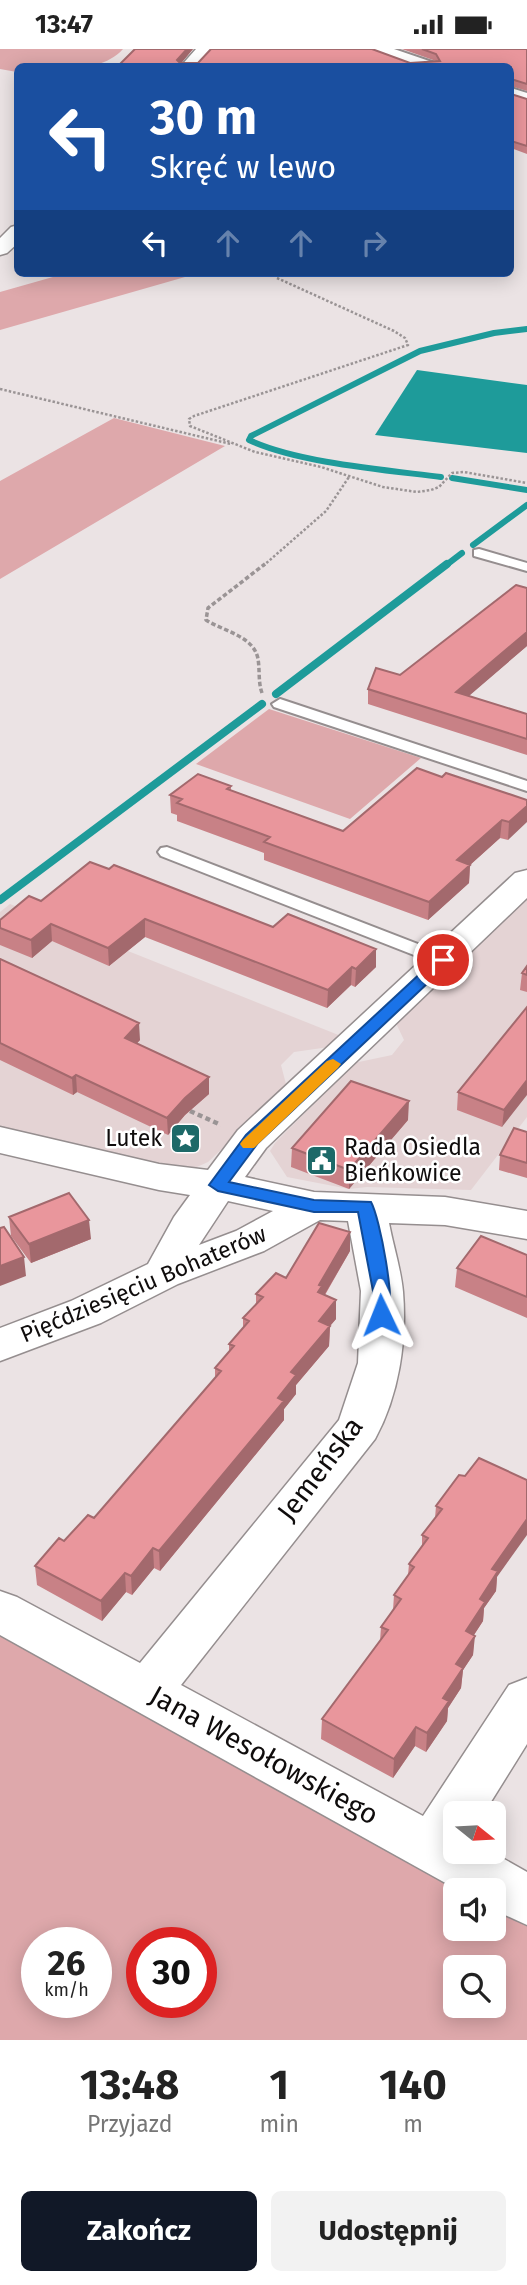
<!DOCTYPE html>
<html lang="pl">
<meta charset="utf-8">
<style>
:root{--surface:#fff;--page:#f2f2f2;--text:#222;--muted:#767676;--accent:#111827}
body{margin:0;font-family:"Fira Sans",sans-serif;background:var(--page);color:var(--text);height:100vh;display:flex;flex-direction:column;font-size:26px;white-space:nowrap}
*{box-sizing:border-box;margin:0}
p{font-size:23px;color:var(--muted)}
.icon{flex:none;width:38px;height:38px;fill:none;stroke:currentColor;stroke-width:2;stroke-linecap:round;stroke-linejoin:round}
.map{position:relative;height:1991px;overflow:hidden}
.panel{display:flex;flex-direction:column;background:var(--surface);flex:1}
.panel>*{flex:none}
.guide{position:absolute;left:14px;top:14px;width:500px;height:214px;border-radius:10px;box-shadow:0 4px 18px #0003;background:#1a4fa0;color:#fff;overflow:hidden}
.needle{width:46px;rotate:108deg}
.fabs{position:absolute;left:443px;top:1752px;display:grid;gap:14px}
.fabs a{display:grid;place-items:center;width:63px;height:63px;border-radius:10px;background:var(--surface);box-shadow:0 4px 18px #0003;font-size:35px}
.speed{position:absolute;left:21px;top:1878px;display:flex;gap:14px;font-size:35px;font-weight:700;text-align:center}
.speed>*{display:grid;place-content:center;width:91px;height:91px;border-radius:50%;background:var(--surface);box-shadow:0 4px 18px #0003;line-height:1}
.speed small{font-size:18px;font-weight:400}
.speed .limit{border:10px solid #d22;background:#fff;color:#111}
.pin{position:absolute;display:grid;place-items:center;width:60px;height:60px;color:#fff;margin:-30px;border:4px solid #fff;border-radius:50%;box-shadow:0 2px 7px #0007}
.me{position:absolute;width:77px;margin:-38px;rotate:358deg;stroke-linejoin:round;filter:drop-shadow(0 0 5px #0008)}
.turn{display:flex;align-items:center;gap:24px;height:147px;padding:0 21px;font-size:32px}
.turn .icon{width:91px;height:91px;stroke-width:2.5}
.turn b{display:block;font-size:49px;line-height:60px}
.lanes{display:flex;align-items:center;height:66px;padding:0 21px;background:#0003;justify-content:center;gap:35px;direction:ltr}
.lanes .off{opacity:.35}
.eta{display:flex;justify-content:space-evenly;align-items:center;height:119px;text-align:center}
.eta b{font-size:42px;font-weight:700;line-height:49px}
.cta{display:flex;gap:14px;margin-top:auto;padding:14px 21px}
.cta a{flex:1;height:80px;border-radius:10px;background:var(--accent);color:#fff;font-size:28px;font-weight:700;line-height:80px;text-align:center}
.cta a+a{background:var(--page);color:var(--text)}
.status{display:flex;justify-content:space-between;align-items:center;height:49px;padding:0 35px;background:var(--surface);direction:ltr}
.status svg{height:19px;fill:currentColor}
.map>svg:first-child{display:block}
.built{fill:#e4d3d4}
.green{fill:#dea8ab;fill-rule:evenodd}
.water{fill:#1e9b9a}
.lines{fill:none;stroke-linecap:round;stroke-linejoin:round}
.stream-far1{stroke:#1e9b9a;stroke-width:6}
.stream{stroke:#1e9b9a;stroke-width:8}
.service-casing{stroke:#958e8f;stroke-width:4}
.minor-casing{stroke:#958e8f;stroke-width:3}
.tertiary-casing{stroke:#958e8f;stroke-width:4}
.path-far2{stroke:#9a9495;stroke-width:2.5;stroke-dasharray:2.5 2;stroke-linecap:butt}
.path-far1{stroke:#9a9495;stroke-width:3.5;stroke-dasharray:4.5 2.5;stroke-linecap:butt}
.path{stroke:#9a9495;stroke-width:4.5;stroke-dasharray:5 3.5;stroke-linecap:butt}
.service{fill:#fff;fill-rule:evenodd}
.minor{fill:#fff;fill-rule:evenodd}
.tertiary{fill:#fff;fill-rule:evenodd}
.wall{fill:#c88186}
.shaded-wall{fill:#a3696d}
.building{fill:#e9969c;stroke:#a3696d;stroke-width:2}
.route{fill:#1a73e8;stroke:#114b97;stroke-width:2}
.slow{fill:#f59e0b}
.labels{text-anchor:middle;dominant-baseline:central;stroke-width:5;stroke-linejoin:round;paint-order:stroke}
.poi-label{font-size:23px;fill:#0f0c0c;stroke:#fff;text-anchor:end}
.street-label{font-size:23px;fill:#0f0c0c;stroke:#fff}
.near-street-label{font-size:28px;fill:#0f0c0c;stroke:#fff}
</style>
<div class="status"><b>13:47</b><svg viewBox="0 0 49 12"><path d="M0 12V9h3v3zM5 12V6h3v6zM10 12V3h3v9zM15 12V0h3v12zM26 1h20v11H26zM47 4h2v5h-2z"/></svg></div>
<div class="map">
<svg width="527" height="1991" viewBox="0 0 527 1991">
<rect width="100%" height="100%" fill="#ebe3e4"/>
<path class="built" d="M527,844V1068L471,1141L367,1138L349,1140L287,1128L270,1102L275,1094L354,1014L392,1006L404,991L394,970Z
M10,855L341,987L329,998L294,1003L281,1016L287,1039L208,1113L190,1121L0,1079V863Z"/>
<path class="green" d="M0,0H123C99,27 50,18 18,18L17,23L0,20Z
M67,224H199L0,281V243Z
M114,369L225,397L0,530V432Z
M269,660L421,709L350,770L196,715Z
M0,1578L471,1841H455V1880H494V1854L527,1873V1991H0ZM37,1894H96V1953H37ZM142,1894H201V1953H142ZM455,1918H494V1956H455Z"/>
<path class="water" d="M417,321L527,336V404L375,386Z"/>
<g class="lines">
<path class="stream-far1" d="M441,428C386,421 298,414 249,391L251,387L420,302L494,284L527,280
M452,429L527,441
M473,496L527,456
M445,517L462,504"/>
<path class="stream" d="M276,645L447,515
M0,851L262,655"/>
<defs>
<path id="service" d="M479,500L527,514V522L474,507V501Z
M280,650L527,732V742L274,658L272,655Z
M167,798L449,907L452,911L449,915H437L161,807L158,803L161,799Z"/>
<path id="minor" d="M196,0H213L198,18H180Z
M18,176V194L7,204L0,206V189L11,178Z
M527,821V849L266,1099L245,1128L314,1143L445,1148L527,1162V1190L445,1176L389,1174C393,1196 401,1220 403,1243C407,1292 399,1346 375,1390L181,1636L423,1767L509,1636L527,1629V1695L484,1764H455V1802H490L527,1823V1876L494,1861V1841H458L0,1586V1542L17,1548L140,1614L339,1371L358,1314L361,1242L348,1172L320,1171L264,1202L178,1235L101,1274L0,1312V1279L71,1252L148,1215L174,1168L190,1146L159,1141L0,1104V1078L159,1115L208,1121L238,1081L515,824ZM228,1152L273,1162L236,1182L199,1196Z"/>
<path id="tertiary" d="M370,0H394L435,14L437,18H411L372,4Z
M511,39L527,44V55L511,50Z"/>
</defs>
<use href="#service" class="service-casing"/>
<use href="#minor" class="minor-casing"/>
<use href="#tertiary" class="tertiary-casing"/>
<path class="path-far2" d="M277,229L394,282L405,289L408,296L194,367L189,370L190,377L255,403L321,418L383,438L417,443L431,441L439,438L452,424L464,423L527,434
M0,340L231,395
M263,517L326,462L349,428"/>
<path class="path-far1" d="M262,644C258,633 260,622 258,610C254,587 223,582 206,571L208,559L265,515"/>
<path class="path" d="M190,1062L221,1076"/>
<use href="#service" class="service"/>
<use href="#minor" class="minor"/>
<use href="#tertiary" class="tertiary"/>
</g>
<path class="wall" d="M193,0L181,14H410L436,12L402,0H527V42L511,37V18H117Z
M511,45L527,50V105L511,99Z
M527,597L468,647L527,665V706L368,655V640L400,626Z
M442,728L527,751L508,791L500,789L470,816L469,834L428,871L264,811V804L177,772V766L171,764L170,746L231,737V741L343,782Z
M41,852L273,878L376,900V918L355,938L351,936L327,959L145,888L109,917L52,892L32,909L0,896V871Z
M0,910L140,991L137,994L209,1045L185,1066L168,1086L77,1043L73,1046L0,1011Z
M527,917V943L520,941L522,924Z
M527,958L502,1078L457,1061L458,1043Z
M408,1071L349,1140L291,1118L292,1099Z
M527,1083V1129L499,1121L500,1106Z
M9,1168L91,1190L31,1214L11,1187Z
M350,1202L325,1246L336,1270L330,1277L329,1297L296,1336V1345L284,1360V1371L160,1522L154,1519L132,1546L126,1543L102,1572L37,1536L35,1517L94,1469L215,1329V1319L229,1303V1295L243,1279V1269L256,1255V1245L286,1229Z
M527,1206V1269L455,1238L457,1219Z
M459,1426L497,1528L496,1542L484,1559L483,1572L474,1586L473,1606L463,1621L461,1639L448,1659L447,1672L426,1703L415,1697L393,1729L321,1690L322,1670L380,1592L381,1578L393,1561L394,1546L408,1526L409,1515L422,1498V1486L435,1469L436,1457Z"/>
<path class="shaded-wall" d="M187,0H193L178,18L177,11Z
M527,583V597L455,659L456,643Z
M527,757V773L508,791L509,773Z
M502,771L500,789L470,816L469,834L428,871L429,853L457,811Z
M145,870V888L109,917L108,899Z
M51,875L52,892L32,909L31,891Z
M376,900V918L355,938L356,920Z
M352,918L351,936L327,959L328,941Z
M139,974L140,991L126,1006L125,989Z
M76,1026L77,1043L73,1046L72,1029Z
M209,1028V1045L185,1066L168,1086L167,1069L185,1049Z
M527,1031V1046L502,1078L504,1061Z
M409,1052L408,1071L349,1140V1121Z
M89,1171L91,1190L31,1214L29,1195Z
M350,1183V1202L322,1250L318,1262L319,1236Z
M24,1208L26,1227L0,1237V1217Z
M336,1251V1270L330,1277L329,1297L296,1336V1345L284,1360V1371L160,1522L159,1502L278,1349L319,1272Z
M527,1470V1486L497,1528L496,1542L484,1559L483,1572L464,1601L466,1582L492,1520Z
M153,1499L154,1519L132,1546L131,1527Z
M125,1524L126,1543L102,1572L101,1552Z
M475,1587L473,1606L463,1621L461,1639L448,1659L447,1672L426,1703L427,1684L443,1649L456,1615Z
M416,1678L415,1697L393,1729L394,1710Z"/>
<path class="building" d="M135,0H187L177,11L180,14H198L211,0H372L410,14L440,12L436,5L422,0H527V35L511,30V18H117Z
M511,45L527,50V97L511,92Z
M516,536L527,539V583L456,643L527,665V690L368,640L376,619L400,626Z
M417,719L442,728L446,724L527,751V757L509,773L502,771L457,811L470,816L429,853L264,793L270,788L177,754L182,750L170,746L198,725L231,737L227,740L343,782Z
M90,813L109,820L114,816L273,878L288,865L376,900L356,920L352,918L328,941L145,870L108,899L51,875L31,891L0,879V871L29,847L41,852Z
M0,910L139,974L125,989L209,1028L185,1049L167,1069L76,1026L72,1029L0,994Z
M527,917V926L522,924Z
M527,958V1031L504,1061L458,1043Z
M351,1032L409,1052L349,1121L292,1099Z
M514,1079L527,1083V1114L500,1106Z
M69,1144L89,1171L29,1195L9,1168Z
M319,1174L350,1183L319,1236L322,1237L318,1243L336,1251L319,1272L330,1277L291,1323L296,1326L278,1349L284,1352L159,1502L153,1499L131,1527L125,1524L101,1552L35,1517L59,1489L64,1492L88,1466L94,1469L221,1322L215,1319L234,1297L229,1295L249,1272L243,1269L263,1248L256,1245L276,1224L286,1229Z
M4,1178L24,1208L0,1217V1179Z
M481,1187L527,1206V1248L457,1219Z
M479,1409L527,1431V1470L492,1520L498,1522L480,1550L485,1553L466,1582L475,1587L456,1615L463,1619L443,1649L449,1652L427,1684L416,1678L394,1710L322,1670L388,1581L381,1578L401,1550L394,1546L414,1518L409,1515L428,1489L422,1486L442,1460L436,1457L459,1426L465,1427Z"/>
<path class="route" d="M443,907L448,908L451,911L448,915L258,1094L229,1133L314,1151L371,1153C380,1169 396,1255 388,1270H375L372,1266L373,1242L358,1163H314L218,1142L209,1136L246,1086L438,908Z"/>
<path class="slow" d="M333,1010L341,1015L338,1019L254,1099H243L240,1095L243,1091L327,1012Z"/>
<defs>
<symbol id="sight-square" viewBox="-11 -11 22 22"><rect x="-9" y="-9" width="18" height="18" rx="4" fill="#1d6968" stroke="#fff"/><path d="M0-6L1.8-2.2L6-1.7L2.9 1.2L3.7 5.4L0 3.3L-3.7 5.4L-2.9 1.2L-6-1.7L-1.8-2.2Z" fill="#fff"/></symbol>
<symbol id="civic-square" viewBox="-11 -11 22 22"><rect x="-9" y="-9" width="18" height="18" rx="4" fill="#1d6968" stroke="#fff"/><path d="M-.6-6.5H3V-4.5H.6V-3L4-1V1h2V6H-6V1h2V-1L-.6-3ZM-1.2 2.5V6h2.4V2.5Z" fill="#fff"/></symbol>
</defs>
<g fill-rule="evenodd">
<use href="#sight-square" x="168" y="1072" width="35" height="35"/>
<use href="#civic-square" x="304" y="1094" width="35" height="35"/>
</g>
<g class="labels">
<g class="poi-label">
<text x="162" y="1089">Lutek</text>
<text x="344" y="1098" text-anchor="start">Rada Osiedla<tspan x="344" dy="26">Bieńkowice</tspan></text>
</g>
<g class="street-label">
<text transform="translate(143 1235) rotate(-23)">Pięćdziesięciu Bohaterów</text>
</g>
<g class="near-street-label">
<text transform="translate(320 1420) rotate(-53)">Jemeńska</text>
<text transform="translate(264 1706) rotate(29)">Jana Wesołowskiego</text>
</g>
</g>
</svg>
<div class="fabs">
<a><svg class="needle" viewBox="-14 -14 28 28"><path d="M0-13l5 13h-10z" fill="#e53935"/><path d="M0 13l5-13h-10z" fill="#767676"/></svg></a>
<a><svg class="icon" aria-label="sound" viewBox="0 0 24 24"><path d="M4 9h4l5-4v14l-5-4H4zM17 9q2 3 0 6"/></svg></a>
<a><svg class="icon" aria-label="search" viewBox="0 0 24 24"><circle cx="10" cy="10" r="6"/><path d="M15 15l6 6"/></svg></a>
</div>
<div class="speed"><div>26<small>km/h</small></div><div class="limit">30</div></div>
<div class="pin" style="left:443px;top:911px;background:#d93025"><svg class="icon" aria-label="arrive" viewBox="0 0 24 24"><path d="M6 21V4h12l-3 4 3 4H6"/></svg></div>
<svg class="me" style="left:381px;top:1266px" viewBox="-20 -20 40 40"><path d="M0-17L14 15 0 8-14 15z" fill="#1a73e8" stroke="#fff" stroke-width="4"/></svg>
<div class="guide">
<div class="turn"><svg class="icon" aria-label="left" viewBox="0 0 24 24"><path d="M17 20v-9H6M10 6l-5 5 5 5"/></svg><div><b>30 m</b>Skręć w lewo</div></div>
<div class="lanes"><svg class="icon" aria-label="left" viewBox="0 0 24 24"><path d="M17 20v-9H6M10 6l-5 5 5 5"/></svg><svg class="icon off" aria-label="ahead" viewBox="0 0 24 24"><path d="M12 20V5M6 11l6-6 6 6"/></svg><svg class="icon off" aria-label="ahead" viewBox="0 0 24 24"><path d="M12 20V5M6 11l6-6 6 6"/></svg><svg class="icon off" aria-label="right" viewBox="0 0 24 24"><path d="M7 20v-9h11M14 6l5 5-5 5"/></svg></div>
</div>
</div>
<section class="panel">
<div class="eta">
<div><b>13:48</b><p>Przyjazd</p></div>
<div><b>1</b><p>min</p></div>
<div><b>140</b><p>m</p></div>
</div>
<div class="cta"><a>Zakończ</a><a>Udostępnij</a></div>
</section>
